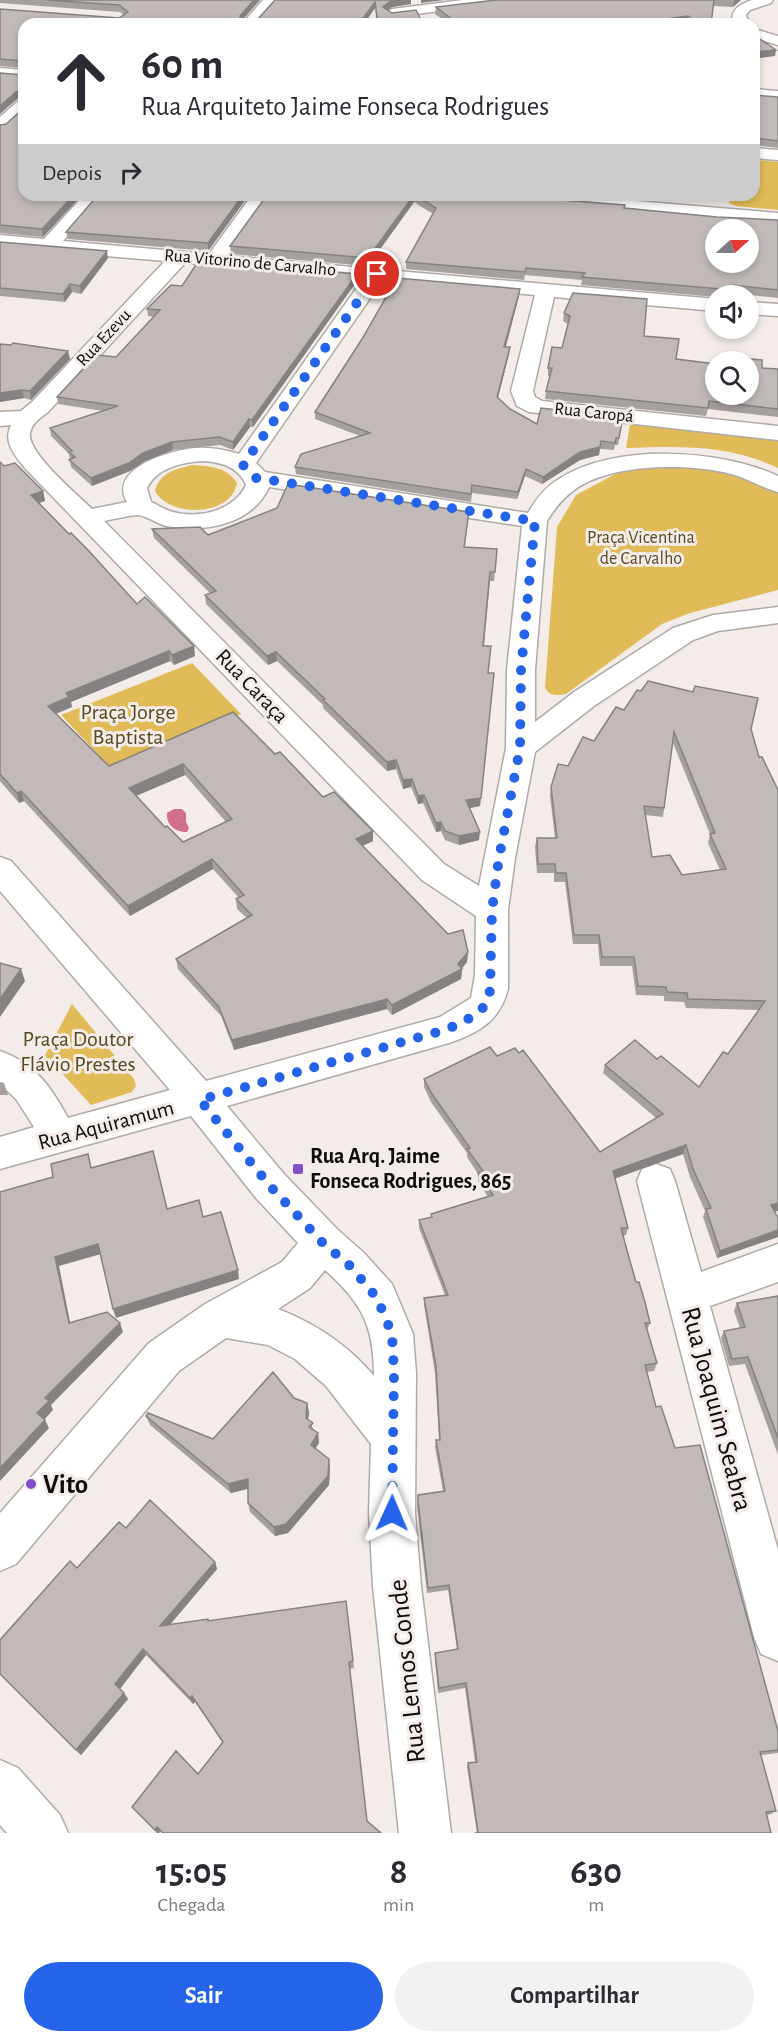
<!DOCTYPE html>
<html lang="pt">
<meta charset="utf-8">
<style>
:root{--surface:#fff;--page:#f2f2f3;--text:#2b2b33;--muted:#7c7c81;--accent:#2563eb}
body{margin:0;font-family:"Alegreya Sans",sans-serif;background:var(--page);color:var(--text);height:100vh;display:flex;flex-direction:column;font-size:22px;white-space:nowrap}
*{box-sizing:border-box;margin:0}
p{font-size:20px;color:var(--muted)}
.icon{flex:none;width:33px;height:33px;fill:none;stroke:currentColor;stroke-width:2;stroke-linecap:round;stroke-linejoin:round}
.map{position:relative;height:1833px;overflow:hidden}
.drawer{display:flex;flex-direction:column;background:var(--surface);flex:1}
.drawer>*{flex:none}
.top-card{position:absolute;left:18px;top:18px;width:742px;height:183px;border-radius:18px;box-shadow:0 3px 9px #0003;background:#fff;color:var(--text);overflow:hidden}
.needle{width:39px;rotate:69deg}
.controls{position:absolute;left:705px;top:219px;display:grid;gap:12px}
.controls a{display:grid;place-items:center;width:54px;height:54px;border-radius:50%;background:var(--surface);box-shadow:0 3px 9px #0003;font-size:30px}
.pin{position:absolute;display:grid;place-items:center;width:51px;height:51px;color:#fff;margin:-26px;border:3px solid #fff;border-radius:50%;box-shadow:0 2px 6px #0007}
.me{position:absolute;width:66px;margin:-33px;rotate:1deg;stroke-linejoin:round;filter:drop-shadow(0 0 4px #0008)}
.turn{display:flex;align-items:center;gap:21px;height:126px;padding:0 24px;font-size:27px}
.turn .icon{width:78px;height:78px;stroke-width:2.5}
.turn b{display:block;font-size:42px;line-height:51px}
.then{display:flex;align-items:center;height:57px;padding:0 24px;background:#0003;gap:12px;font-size:22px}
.eta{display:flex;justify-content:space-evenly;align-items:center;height:102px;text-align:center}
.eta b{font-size:36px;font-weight:700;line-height:42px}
.button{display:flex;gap:12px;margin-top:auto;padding:12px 24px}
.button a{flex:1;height:69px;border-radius:36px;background:var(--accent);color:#fff;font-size:24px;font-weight:700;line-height:69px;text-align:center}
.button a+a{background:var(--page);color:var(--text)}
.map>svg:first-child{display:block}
.green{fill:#e0bb57}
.water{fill:#d2708c}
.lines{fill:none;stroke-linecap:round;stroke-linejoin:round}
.street-casing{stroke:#b0aaa7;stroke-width:3}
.secondary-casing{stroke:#b0aaa7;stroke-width:3}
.street{fill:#fff;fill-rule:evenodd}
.secondary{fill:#fff;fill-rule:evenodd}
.wall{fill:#a6a09f;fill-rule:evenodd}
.shaded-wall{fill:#878282}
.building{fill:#c1bab9;stroke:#878282;stroke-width:1.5;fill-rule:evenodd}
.route{stroke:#2563eb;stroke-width:10;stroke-dasharray:0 18}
.poi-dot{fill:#8050c9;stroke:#f3ece9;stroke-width:2}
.labels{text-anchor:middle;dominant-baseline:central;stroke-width:6;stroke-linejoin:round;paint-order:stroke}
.far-street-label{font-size:18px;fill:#0e0c0c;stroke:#f3ece9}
.far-park-label{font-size:18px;fill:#594920;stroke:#f3ece9}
.street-label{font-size:22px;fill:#0e0c0c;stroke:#f3ece9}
.park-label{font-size:22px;fill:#594920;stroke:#f3ece9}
.poi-label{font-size:22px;font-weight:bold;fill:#0e0c0c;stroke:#f3ece9;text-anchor:start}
.near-street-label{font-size:27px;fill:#0e0c0c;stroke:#f3ece9}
.near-poi-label{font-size:27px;font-weight:bold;fill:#0e0c0c;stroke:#f3ece9;text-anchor:start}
</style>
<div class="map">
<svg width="778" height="1833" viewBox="0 0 778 1833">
<rect width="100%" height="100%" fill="#f3ece9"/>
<path class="green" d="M755,160L778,162V210L736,206L729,203L730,195H754Z
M630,424L778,440V468C728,444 681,446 626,448Z
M671,464L726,472L778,492V590L690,613L662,624L566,694C558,696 549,696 545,688L557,527L576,495L619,472Z
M193,465C210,466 227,467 237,483C231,517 170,518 155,491C160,472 176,469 193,465Z
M192,663L241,714L112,769L61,715Z
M72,1004L134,1079L136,1086L132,1092L91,1105L59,1070L43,1059Z"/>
<path class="water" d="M174,809H182L186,813V822L189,828L187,832C175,832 166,825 167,813Z"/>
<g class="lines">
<defs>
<path id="street" d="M263,0H278L257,24H242Z
M463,0H503L496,4L392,17L385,13L392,9Z
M754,89L778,91V101L754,99Z
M24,99V113L6,129L0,131V117L18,101Z
M754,148L778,150V160L754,158Z
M84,195H103L63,241L209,254L252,195H270L227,256L716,299V311L554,297L533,391L535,397L542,401L778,426V440L529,412L517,406L511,391L535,295L382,281L256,463L265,472L528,513C536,499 545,487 559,479C615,443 719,449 778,476V492C762,488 747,478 731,474C688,463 611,463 574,490C562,499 555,508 547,521L535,670V722L574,692L673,628L713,615L778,607V623L718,631L693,640L594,706L535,752L515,858L508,910V988C501,1020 479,1033 449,1043L227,1106L284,1174L337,1229L364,1253L392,1284L413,1334L416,1373L415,1513L421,1586L451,1833H399L373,1586L369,1513L371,1444L326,1386L295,1359L268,1345L226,1338L179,1371L16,1564L0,1571V1513L149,1343L205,1304L282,1262L298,1243L256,1198L191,1116L0,1169V1137L34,1127L16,1099L0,1084V1051C35,1063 51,1087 68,1118L170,1090L0,891V857L11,861L206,1081L440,1017L471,998L475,975L476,916L422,880L24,467C14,454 3,442 11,425L0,426V412L21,411L32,402L165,261L0,247V235L44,239ZM185,263L363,279L239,454C225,450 211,447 197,448C173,449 107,468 127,502L92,509C77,494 27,453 30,433C32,423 40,418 48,412ZM203,461C221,462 239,467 246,485C234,511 199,519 173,512C165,510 158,505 151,502L147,488C156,468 183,462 203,461ZM269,487L522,526L507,670L506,748L479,886L444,864L104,521C115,519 126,516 137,515C146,515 157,524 167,526C204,533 252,525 269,487ZM325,1270C362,1303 374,1326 374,1376C347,1344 316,1324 278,1309L310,1288Z
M488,195H563L778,213V223L497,200L491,199Z
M748,302L778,304V316L748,314Z
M656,1164L670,1169L675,1181L701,1272L778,1244V1282L710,1306L778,1550V1661L761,1654L754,1637L637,1181L642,1169Z
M0,1760L18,1768L60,1815L68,1833H7L0,1825Z"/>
<path id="secondary" d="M752,0H773L771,3L750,10L746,15L749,24H734L732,21C732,8 741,4 752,0Z
M754,29L778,36V45L754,38Z
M0,68L24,70V80L0,78Z"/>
</defs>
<use href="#street" class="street-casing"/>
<use href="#secondary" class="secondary-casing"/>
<use href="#street" class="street"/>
<use href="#secondary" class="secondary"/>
</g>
<path class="wall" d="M0,0H260L243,19H258L275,0H411V4L392,7L388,10L392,13L423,24H377L375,8L364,24H24V68L0,66V9L119,18L124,15L120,12L0,3Z
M496,0H741L733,7L713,6L711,24H689L687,23L679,24H449L435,14L436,7Z
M754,95L778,97V148L754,145Z
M0,125L82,195L43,237L0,233Z
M98,195H249L208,251L68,239L66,232Z
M267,195H500L717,217L778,220V298L732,293V296H716V297L581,285L582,280L525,275L524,280L406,269V262L433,214L414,202L368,266L231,254L230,246Z
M590,195H627V198Z
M0,242L108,258L81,294L72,292L65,302L0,296Z
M357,281L253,427H250L233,450L220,445L173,450L145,461L130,471L92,486L71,467L69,454L51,436L50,428L103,411L58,404L57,397L116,357L154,317L148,316L147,309L182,286Z
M520,289L519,296L505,347H510L509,354L498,398L510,409L537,424L623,417L618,445H615L614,450L600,449L599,455L580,460L542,484L525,476L517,499L472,493L471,502L296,474L295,467L360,436L315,419V412Z
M564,313L644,336L676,359L716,364L778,369V417L708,409L706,416L545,399L546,391L550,376H548V368L562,348L568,324L563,321Z
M0,344L70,359L31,400L24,398L0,402Z
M0,462L4,466L43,491L45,501L39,503L137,604L195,656L174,665L170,661L71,702L72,707L56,714L109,766L275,754L323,797L373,831V841L362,846L448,934L468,952L467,962L462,969L461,979L392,1015L387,1009L234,1050L221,1016L178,969L176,959L247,918L237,909L236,899L239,898L213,869L130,916L24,801L19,803L0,781ZM185,775L226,822L183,842L165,827L136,796Z
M468,520L465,547L497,549L494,581H490L484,646L488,673L480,806L469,808L479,840L459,845L445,840L441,831L436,832L423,803L418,804L411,787L403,789L396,769L387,771L323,708V705L277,661L268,665L206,604L205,595L210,593L154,538L152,529L208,535Z
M624,710L751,729L775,1211L778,1218V1237L717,1258L703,1217L705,1211L690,1177L683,1154L615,1178L628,1228L626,1235L623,1236L628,1254L636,1282L650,1323L647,1330L657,1363L654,1371L646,1372L656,1407L675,1448L778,1731V1753L761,1755L776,1811L771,1814L767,1815L477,1833L467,1767L468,1763L475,1762L465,1688L438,1693L435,1658V1653L457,1649L448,1590L427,1593L417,1507L418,1495L443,1491L435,1447L436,1440H439L435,1373L424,1305V1298L445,1295L419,1228V1220L431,1217V1214L488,1197L478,1181V1174L467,1157V1153L431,1102L424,1087V1079L497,1056L600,1152L656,1118L603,1073L605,1065L657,1059L699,1087L728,1054L759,1010L686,1008L684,1002L664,1001V996L636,995L632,966H600L598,944H573L565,882H554V873H537L535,847L537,838H555L550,796L551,787L568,766ZM673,743L710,834L708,843L720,870L682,875L652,857L645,815L663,817Z
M0,1082L4,1083L8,1095H0Z
M778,1296V1455L745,1364L729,1366L721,1338L724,1331L740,1328L734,1311L737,1303Z
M294,1398L307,1403L309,1413L308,1419L314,1430L318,1433L319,1443L315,1448L330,1468L329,1485L288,1533L275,1536L250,1512L248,1503V1489L231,1493L150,1425L146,1416L213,1439Z
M126,1528L215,1562L217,1569L170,1624L209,1621L346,1601L354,1668L349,1669L159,1833H157L132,1807L198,1774L223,1743L195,1702L193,1704L146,1655L120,1689L124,1693L128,1699L81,1755L0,1674L77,1568Z"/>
<path class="shaded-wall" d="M254,0H260L240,23V16Z
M392,0H411V4L392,7L383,14V7Z
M421,0H445L421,3Z
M735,0H741L733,7L734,1Z
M375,2V8L364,24H359Z
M688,16L687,23L679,24H631Z
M776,50L775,56L754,59V52Z
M24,90V97L17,99L0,114V106L16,92Z
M74,195H82L43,237L42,229Z
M243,195H249L208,251V243Z
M414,195V202L368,266V258Z
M107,251L108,258L81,294L80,286Z
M357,274V281L253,427L252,420Z
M70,284L72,292L65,302L63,294Z
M520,289L519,296L504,354V347Z
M510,347L509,354L496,405L497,397Z
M68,351L70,359L31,400L30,391Z
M22,390L24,398L0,402V393Z
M249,419L250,427L233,450V442Z
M172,442L173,450L145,461L130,471L92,486L91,478L143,453Z
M600,447L599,455L580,460L542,484L543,477L580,452Z
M526,469L525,476L517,499L518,492Z
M43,491L45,501L33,505L31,495Z
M194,646L195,656L174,665L172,655Z
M169,651L170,661L71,702L72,707L50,716L48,706L66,693Z
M276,652L277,661L268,665L267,656Z
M494,673L480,806L465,809L466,800Z
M396,760V769L387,771V762Z
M183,764L185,775L131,798L129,788Z
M412,779L411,787L403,789V780Z
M21,791L24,801L19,803L17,793Z
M424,795L423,803L418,804V796Z
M441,822V831L436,832V823Z
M373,831V841L356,849V839Z
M480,832L479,840L459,845V836Z
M212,859L213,869L130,916L128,906Z
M468,952L467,962L461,969H462L461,979L392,1015V1005L458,964Z
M21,969L25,981L0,1017V999Z
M387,999V1009L234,1050L232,1040Z
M686,1145L683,1154L611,1180L613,1171Z
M778,1203V1211L768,1213L771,1205Z
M778,1230V1237L717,1258L720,1251Z
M98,1244L101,1254L59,1266L72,1332L69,1323L55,1257Z
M238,1270L239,1279L116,1318L113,1309Z
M120,1323L123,1332L51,1405L53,1410L42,1422L37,1413L45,1398Z
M307,1403L309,1413L307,1427L306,1418Z
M45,1420L49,1428L0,1481V1468Z
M318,1433L319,1443L312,1454L311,1445Z
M329,1459L330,1468L329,1485L288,1533L275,1536L274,1527Z
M248,1479L250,1488L231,1493L228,1484Z
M215,1562L217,1569L163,1633L160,1626Z
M143,1649L146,1655L119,1690L115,1684Z
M124,1693L128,1699L81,1755L76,1750Z
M192,1696L195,1702L193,1704L190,1698Z
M157,1827L160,1831L159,1833H157L155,1830Z"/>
<path class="building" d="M47,0H254L240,16V19H258L275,0H395H392L383,7L392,13L416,10L423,24H378L375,2L359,24H24V62L23,61L0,59V9L119,18L128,12L119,5Z
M496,0H714L711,24H699L688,16L631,24H458L436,7Z
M731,20L737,24H731Z
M754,35L776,50L754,52Z
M0,73L23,75L24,74V90L16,92L0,106Z
M754,95L778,97V141L754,138Z
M24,108V195H74L42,229L0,225V125L6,124Z
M98,195H243L208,243L66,232Z
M267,195H414L368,258L230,246Z
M415,195H500L625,205L624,208L717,217L778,220V290L733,285V290L582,277L585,273L526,268L525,272L406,262L436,208ZM716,230H748V262H716Z
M0,242L107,251L80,286L70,284L63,294L0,288Z
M199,260L357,274L252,420L249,419L233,442L219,437L172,442L143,453L129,463L91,478L69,460L75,457L69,452L72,451L50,428L118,406L57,397L96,355L116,357L160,310L147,309L171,285L182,286Z
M397,278L520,289L504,347H510L497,397L510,409L537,424L541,408L623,417L619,438H616L615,443L601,441L600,447L580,452L543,477L526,469L518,492L472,485L471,494L295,467L301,454L370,433L315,412L362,339Z
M573,293L647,299L644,336L679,339L676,359L716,364V394H748V362H717L718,356L762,360V368L778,369V409L709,401L708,408L546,391L552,368H548L552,347L562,348L570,316L564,313Z
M13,343L68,351L30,391L22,390L0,393V344L11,345Z
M0,462L4,466L15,463L43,491L31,495L69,534L71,533L88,550L137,604L145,597L194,646L172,655L169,651L66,693L69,697L48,706L109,766L233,712L275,754L280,752L323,797L334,792L373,831L356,839L448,934L463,930L468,952L458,964L462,969L392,1005L387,999L232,1040L219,1007L176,959L252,915L236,899L244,895L212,859L128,906L21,791L17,793L0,774ZM183,764L232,819L183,842L167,826L165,827L129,788Z
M288,484L469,512L464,547L497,549L495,572H490L483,646H491L488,673H494L481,798L466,800L480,832L459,836L445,831L441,822L436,823L424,795L418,796L412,779L403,780L396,760L387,762L323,700L325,699L276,652L267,656L205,595L216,591L152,529L200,527L208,535L277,508Z
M648,681L693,692L695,686L758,698L751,729L759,757H762L778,790V1203L771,1205L778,1218V1230L720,1251L706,1209L711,1208L693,1169L686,1145L613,1171L628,1228H621L628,1254L636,1282H639L645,1302L650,1323H645L657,1363L645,1365L656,1407L661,1406L675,1448L700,1445L778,1731V1750L760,1752L776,1811L766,1812L771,1833H475L478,1832L468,1763L477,1762L466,1683L439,1688L435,1653L458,1649L449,1585L428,1588L418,1501V1495L445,1491L436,1440H440L436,1366L424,1298L448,1295L419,1220L432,1217L431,1214L493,1195L478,1173L483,1171L467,1149L470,1148L432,1094L424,1079L490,1047L497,1056L515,1048L519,1053L523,1050L600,1152L663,1114L605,1065L635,1040L657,1059L661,1056L699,1087L723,1052L728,1054L765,1001L688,999L687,993L667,992L666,987L638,986L634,957H602L599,935H574L566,873H556L555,864H538L537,838H557L551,787L558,764L568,766L583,737L594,741L616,707L624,710L637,690L641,691ZM674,732L715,833L710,834L726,869L682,875L670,855L652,857L644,806L664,808Z
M0,963L21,969L0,999Z
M153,1151L167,1209L199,1200L203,1217L221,1212L238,1270L113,1309L98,1244L55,1257L69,1323L107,1312L120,1323L45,1398L49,1401L37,1413L45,1420L0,1468V1192L53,1177L51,1164L88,1154L91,1168Z
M778,1296V1438L748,1357L732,1359L724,1331L745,1327L737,1303Z
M273,1372L294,1398L307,1403L306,1418L313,1423L309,1427L318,1433L311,1445L329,1459L328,1476L286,1524L274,1527L248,1503V1479L228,1484L146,1416L148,1413L213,1439Z
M150,1500L215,1562L160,1626L208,1619V1621L346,1601L353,1661L349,1662L367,1821L381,1833H163L157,1827L155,1830L132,1807L176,1751L198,1774L223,1742L192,1696L190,1698L143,1649L115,1684L124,1693L76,1750L0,1674V1640L70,1561L77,1568L119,1522L126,1528Z"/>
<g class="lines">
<path class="route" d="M377,274L243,465L256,478L535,521L521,670L520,748L499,858L492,910L490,991L485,1006L472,1017L448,1029L200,1100L270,1186L322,1242L350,1266L377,1298L392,1334L394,1373L392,1513"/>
</g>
<g class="poi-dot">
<rect x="292" y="1163" width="12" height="12" rx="3"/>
<circle cx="31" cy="1484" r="6"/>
</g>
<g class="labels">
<g class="far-street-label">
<text transform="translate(250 263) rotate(5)">Rua Vitorino de Carvalho</text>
<text transform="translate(104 338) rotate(-47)">Rua Ezevu</text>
<text transform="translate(594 413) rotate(6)">Rua Caropá</text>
</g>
<g class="far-park-label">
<text x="641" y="538">Praça Vicentina<tspan x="641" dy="21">de Carvalho</tspan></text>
</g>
<g class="street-label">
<text transform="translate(252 686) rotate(46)">Rua Caraça</text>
<text transform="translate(106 1125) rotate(-15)">Rua Aquiramum</text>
</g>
<g class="park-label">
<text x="128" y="712">Praça Jorge<tspan x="128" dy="25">Baptista</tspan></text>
<text x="78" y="1039">Praça Doutor<tspan x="78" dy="25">Flávio Prestes</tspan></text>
</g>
<g class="poi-label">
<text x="310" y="1156">Rua Arq. Jaime<tspan x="310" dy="25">Fonseca Rodrigues, 865</tspan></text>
</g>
<g class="near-street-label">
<text transform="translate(717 1409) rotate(75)">Rua Joaquim Seabra</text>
<text transform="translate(407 1671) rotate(-96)">Rua Lemos Conde</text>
</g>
<g class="near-poi-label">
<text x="43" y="1484">Vito</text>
</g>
</g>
</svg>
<div class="controls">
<a><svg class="needle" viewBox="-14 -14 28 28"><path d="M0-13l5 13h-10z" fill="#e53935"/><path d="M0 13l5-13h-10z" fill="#7c7c81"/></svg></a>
<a><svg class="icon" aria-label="sound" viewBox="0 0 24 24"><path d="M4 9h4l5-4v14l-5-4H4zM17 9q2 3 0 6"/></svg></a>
<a><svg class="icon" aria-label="search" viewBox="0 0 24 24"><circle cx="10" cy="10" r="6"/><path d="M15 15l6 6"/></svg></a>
</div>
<div class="pin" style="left:377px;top:274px;background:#d93025"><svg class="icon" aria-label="arrive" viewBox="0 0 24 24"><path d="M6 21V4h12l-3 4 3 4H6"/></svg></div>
<svg class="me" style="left:392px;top:1513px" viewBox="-20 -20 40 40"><path d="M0-17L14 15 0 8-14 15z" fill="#2563eb" stroke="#fff" stroke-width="4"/></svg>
<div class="top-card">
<div class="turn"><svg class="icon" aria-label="ahead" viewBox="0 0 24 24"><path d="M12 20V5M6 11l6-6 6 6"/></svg><div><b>60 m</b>Rua Arquiteto Jaime Fonseca Rodrigues</div></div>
<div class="then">Depois<svg class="icon" aria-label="right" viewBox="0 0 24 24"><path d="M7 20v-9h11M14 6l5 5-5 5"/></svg></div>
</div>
</div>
<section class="drawer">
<div class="eta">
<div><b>15:05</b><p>Chegada</p></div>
<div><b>8</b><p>min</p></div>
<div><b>630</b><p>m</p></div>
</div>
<div class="button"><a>Sair</a><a>Compartilhar</a></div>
</section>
